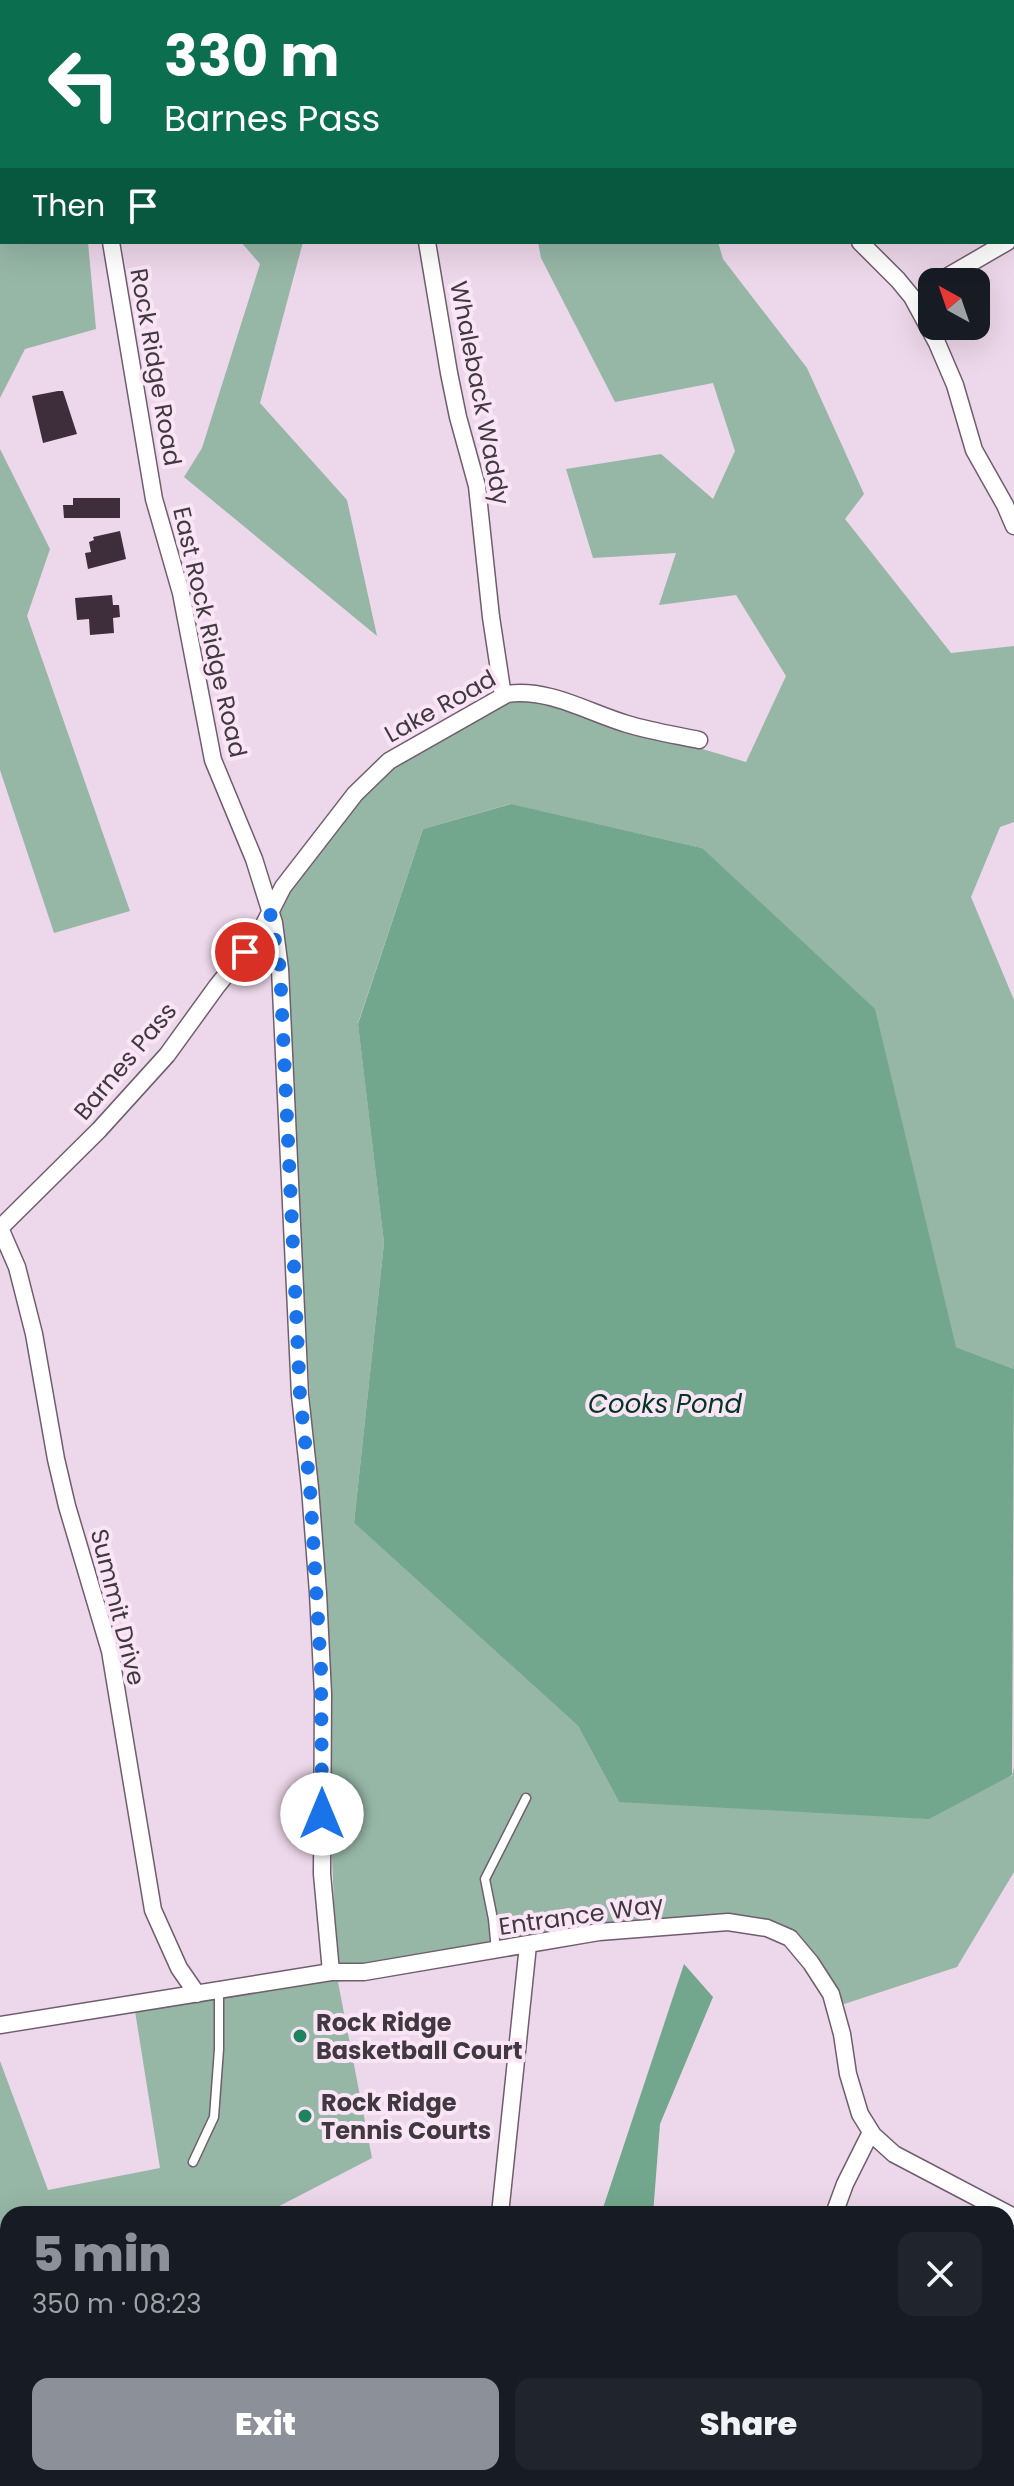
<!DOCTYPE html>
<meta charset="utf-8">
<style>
:root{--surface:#171b24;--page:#20242c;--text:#f1f3f6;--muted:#9ea1a6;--accent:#8c9099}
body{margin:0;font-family:Poppins,sans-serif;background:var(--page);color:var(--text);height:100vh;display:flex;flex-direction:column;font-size:30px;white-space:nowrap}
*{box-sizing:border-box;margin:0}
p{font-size:26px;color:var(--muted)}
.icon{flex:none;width:44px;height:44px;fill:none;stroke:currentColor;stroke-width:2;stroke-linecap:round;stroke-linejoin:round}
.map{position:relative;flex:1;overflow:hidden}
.details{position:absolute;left:0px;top:2206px;width:1014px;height:280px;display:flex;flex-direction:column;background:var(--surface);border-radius:24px 24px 0 0;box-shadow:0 8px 32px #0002}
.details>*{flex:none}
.guide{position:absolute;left:0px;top:0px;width:1014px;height:244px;box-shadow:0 8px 32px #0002;background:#0b6e4f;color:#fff;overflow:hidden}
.needle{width:52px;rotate:320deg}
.buttons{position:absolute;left:918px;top:268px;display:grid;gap:16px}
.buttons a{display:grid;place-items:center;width:72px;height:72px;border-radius:16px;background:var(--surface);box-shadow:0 8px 32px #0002;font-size:40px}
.pin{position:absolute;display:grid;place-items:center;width:68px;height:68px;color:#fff;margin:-34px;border:4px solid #fff;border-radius:50%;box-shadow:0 2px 8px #0007}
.me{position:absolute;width:88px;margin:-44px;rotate:0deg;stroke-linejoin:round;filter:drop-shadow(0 0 6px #0008)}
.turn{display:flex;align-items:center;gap:28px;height:168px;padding:0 32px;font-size:36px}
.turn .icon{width:104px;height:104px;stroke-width:2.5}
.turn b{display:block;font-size:56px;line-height:68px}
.then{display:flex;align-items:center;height:76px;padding:0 32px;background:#0003;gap:16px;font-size:30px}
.round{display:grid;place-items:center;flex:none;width:84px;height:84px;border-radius:16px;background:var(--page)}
.headline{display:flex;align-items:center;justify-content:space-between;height:136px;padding:0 32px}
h1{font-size:48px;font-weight:800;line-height:60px;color:var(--accent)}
.cta{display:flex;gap:16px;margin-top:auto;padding:16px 32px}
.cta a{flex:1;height:92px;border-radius:16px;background:var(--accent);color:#fff;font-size:32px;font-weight:800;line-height:92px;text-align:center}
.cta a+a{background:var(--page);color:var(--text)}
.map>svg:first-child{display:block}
.green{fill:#96b6a6}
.water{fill:#72a78d}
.building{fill:#3e2d3b}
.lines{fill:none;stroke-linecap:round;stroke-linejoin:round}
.lane-casing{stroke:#705e6e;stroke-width:11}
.street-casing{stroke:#705e6e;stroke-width:19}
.secondary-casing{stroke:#705e6e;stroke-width:25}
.lane{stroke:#fff;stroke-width:8}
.street{stroke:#fff;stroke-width:16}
.secondary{stroke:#fedefa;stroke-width:22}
.route{stroke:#1a73e8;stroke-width:14;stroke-dasharray:0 25.2}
.poi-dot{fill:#1f845e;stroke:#fae5f7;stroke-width:3}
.labels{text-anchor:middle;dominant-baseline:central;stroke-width:8;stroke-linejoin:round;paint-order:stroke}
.street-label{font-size:24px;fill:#413940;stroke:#fae5f7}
.poi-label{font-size:24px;font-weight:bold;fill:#413940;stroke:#fae5f7;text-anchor:start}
.water-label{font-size:26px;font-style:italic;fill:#053523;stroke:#fae5f7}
</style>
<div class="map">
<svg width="1014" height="2486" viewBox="0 0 1014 2486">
<rect width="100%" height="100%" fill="#edd7ea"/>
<path class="green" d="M0,119H2V242H88L96,329L25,349L0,398Z
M241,242H303L260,403L347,500L377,636L184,477L202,448L260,264Z
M538,242H718L723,259L807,368L864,494L845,519L951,653L1014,646V822L1000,827L971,897L1014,1000V1369L956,1347L702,848L510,804L423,829L358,1023L384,1243L354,1523L578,1726L619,1802L1012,1776L1014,1767V1872L957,1967L838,2006L811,1956L731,1919L338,1982L372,2158L264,2214H8V2329L0,2321V2061L48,2190L160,2168L135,2011L337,1980L319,1536L278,902L379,765L515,693L746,762L786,676L736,595L659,605L676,553L593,558L566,469L661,454L713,499L735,451L713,383L615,402L541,258Z
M0,449L50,549L27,616L130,911L54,933L0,770Z"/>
<path class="water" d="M511,804L702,848L875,1009L956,1347L1014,1369L1012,1775L929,1819L619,1802L578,1726L354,1523L384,1243L358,1024L423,829Z
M684,1964L713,1997L660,2124L653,2214H601Z
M0,2321L8,2329V2478H97L100,2486H0Z
M507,2478H617L609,2486H496Z"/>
<path class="building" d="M58,391H63L77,434L43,443L32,396Z
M73,498H120V518H64L63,505H73Z
M120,531L126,559L88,569L85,553L91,552L89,542L94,540L93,537Z
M112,595L113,605H119L120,617L113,618L114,633L90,635L89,619L77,620L75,598Z
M8,2234V2285L0,2287V2236Z"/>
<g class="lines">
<defs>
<path id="lane" d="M496,1950L493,1919L485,1879L526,1798
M193,2162L214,2117L219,2049V1991"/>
<path id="street" d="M42,0V2
M300,0L303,2
M413,0L414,2
M750,0L751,2
M111,242L154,499L181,593L213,760L254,859L274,923L280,969L300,1395L310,1488L318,1593L323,1694L322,1874L331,1972
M427,242L449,373L458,417L477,486L491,617L503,696
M860,242L898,280L912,297L937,343L955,385L974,450L1005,505L1014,526
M938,282L1007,242
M0,1228L99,1130L167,1055L217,986L259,934L283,887L355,794L389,761L507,694C549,688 587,712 627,724C650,731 675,735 699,740
M0,1228L17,1267L34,1334L56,1459L67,1506L110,1651L153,1910L179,1968L197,1994
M0,2025L331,1972H364L599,1932L728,1922L767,1928L790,1938L811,1963L831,1994L842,2034L848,2074L860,2114L873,2135L894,2154L1014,2217
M500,2214L528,1945
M834,2214L845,2184L871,2132
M264,2478V2486"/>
<path id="secondary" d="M978,0L979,2
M1012,67L1014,71
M1006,2435L1014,2364
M1001,2486L1002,2478"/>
</defs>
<use href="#lane" class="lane-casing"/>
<use href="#street" class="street-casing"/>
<use href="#secondary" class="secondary-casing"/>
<use href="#lane" class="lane"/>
<use href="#street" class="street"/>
<use href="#secondary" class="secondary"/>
</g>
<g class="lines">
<path class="route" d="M245,952L259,934L270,912L280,969L300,1395L310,1488L321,1669L322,1814"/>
</g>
<g class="poi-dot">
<circle cx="300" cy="2036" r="8"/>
<circle cx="305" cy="2116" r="8"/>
</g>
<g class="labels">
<g class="street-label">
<text transform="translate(156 367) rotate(80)">Rock Ridge Road</text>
<text transform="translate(480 393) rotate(79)">Whaleback Waddy</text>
<text transform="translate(210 632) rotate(77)">East Rock Ridge Road</text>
<text transform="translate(440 706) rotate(-29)">Lake Road</text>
<text transform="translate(125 1061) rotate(-50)">Barnes Pass</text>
<text transform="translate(118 1607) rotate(76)">Summit Drive</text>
<text transform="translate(581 1915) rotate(-8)">Entrance Way</text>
</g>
<g class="poi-label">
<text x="316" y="2022">Rock Ridge<tspan x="316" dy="28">Basketball Court</tspan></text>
<text x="321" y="2102">Rock Ridge<tspan x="321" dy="28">Tennis Courts</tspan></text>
</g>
<g class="water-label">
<text x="665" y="1404">Cooks Pond</text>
</g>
</g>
</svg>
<div class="buttons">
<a><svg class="needle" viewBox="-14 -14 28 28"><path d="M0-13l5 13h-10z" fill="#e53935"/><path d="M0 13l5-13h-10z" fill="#9ea1a6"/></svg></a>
</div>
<div class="pin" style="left:245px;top:952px;background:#d93025"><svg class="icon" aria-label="arrive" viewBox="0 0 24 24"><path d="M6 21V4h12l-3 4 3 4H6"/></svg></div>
<svg class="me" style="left:322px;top:1814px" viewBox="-20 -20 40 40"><circle r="19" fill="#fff"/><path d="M0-13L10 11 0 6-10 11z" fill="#1a73e8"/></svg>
<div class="guide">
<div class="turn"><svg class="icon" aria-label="left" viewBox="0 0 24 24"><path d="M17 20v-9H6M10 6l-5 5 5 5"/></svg><div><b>330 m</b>Barnes Pass</div></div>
<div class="then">Then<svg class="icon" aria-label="arrive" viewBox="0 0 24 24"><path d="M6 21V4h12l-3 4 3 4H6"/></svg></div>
</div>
<section class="details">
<div class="headline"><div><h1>5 min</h1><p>350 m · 08:23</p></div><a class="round"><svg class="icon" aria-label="close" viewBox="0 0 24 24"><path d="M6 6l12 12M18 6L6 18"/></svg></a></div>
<div class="cta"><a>Exit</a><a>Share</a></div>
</section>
</div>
